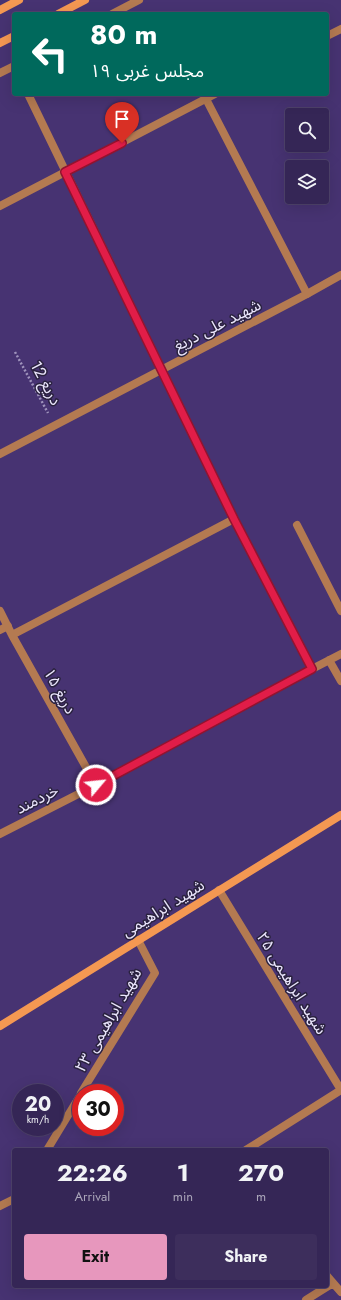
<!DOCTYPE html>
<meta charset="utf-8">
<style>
:root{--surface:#352656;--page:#3d2e5c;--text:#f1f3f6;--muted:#aaa5b9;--line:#4f436c;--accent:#e797bd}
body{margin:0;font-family:Jost,"Noto Sans Arabic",sans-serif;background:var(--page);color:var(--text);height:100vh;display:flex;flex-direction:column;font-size:15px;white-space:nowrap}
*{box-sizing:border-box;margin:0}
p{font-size:13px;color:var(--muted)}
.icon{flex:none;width:22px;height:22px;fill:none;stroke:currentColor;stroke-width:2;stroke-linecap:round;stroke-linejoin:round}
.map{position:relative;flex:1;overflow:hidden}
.side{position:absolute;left:12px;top:1148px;width:317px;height:140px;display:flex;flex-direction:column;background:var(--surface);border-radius:4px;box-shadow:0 4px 16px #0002,0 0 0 1px var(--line)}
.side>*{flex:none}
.banner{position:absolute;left:12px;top:12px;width:317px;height:84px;border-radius:4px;box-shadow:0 4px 16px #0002,0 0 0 1px var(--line);background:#00695c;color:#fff;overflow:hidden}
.tools{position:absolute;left:285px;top:108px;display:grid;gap:8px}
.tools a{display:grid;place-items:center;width:44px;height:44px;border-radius:4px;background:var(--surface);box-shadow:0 4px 16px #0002,0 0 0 1px var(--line);font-size:20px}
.speed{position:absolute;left:12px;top:1084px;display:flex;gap:8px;font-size:20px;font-weight:700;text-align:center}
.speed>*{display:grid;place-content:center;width:52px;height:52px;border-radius:50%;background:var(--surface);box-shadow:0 4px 16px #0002,0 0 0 1px var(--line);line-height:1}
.speed small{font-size:10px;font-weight:400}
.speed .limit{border:6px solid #d22;background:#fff;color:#111}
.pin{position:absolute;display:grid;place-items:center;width:34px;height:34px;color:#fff;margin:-41px -17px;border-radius:50% 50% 50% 0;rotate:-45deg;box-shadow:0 0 4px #0007}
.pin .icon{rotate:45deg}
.me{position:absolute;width:44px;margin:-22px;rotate:62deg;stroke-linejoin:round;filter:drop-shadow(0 0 3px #0008)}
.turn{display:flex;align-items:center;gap:14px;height:84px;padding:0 12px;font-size:18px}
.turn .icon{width:52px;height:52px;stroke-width:2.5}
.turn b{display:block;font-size:28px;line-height:34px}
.eta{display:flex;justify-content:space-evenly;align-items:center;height:68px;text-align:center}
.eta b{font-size:24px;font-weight:700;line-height:28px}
.primary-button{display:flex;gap:8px;margin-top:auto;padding:8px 12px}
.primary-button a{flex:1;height:46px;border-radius:4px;background:var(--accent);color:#111;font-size:16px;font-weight:700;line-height:46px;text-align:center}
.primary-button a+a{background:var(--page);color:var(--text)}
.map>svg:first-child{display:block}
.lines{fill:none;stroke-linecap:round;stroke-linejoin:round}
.path{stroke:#9f93bc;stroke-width:2.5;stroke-dasharray:2 2;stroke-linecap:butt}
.lane{stroke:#b47a51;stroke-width:8}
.street{stroke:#b47a51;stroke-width:8}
.secondary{stroke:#f49852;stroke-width:8}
.route-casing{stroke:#92132f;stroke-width:10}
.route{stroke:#e11d48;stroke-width:7}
.labels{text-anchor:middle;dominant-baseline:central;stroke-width:3;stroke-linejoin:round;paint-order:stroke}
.street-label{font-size:16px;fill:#ebe6fd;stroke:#2a223f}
</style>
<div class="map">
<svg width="341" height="1300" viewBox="0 0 341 1300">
<rect width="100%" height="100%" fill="#473372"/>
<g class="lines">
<path class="path" d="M15,352L48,413"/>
<path class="lane" d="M206,99L307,294"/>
<path class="street" d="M112,14L139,0
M327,36L341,29
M0,73L14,66
M28,94L234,519L312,669
M0,206L215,94
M0,454L307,294L341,275
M297,525L341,611
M0,611L12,635L96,785
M0,630L8,626
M12,635L234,519
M329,660L341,681
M0,834L96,785L312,669L341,654
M219,890L341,1090
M81,1093L155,973L138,940
M47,1150L81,1094
M246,1150L341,1090
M0,1206L14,1199
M327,1276L341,1292
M306,1300L333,1283"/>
<path class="secondary" d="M0,10L19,0
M58,14L85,0
M0,43L14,36
M0,1026L341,815"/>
</g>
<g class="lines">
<defs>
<path id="route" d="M96,785L312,669L234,519L65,172L122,143"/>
</defs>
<use href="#route" class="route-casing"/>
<use href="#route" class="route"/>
</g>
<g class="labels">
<g class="street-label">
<text transform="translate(217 325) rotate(-27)">شهید علی دریغ</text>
<text transform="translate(46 383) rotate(62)">دریغ 12</text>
<text transform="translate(60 691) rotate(61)">دریغ ۱۵</text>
<text transform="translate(37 799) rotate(-27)">خردمند</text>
<text transform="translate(163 908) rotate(-32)">شهید ابراهیمی</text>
<text transform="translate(292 983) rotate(58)">شهید ابراهیمی ۲۵</text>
<text transform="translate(108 1020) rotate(-60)">شهید ابراهیمی ۲۳</text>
</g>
</g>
</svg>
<div class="tools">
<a><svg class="icon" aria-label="search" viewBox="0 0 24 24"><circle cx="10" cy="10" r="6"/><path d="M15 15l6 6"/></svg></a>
<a><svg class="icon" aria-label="layers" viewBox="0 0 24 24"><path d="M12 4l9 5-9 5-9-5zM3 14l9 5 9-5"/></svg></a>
</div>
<div class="speed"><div>20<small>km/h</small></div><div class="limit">30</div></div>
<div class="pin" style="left:122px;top:143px;background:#d93025"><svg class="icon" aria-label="arrive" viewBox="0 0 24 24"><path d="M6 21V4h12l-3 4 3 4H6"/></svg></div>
<svg class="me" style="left:96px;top:785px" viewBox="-20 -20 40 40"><circle r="17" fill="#e11d48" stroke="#fff" stroke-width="3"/><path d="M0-11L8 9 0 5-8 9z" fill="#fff"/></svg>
<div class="banner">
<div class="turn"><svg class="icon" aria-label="left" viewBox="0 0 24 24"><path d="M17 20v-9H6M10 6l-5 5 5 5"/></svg><div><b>80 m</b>مجلس غربی ۱۹</div></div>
</div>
<section class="side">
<div class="eta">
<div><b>22:26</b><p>Arrival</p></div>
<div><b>1</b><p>min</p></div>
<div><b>270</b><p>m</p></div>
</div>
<div class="primary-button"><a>Exit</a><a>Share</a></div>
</section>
</div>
